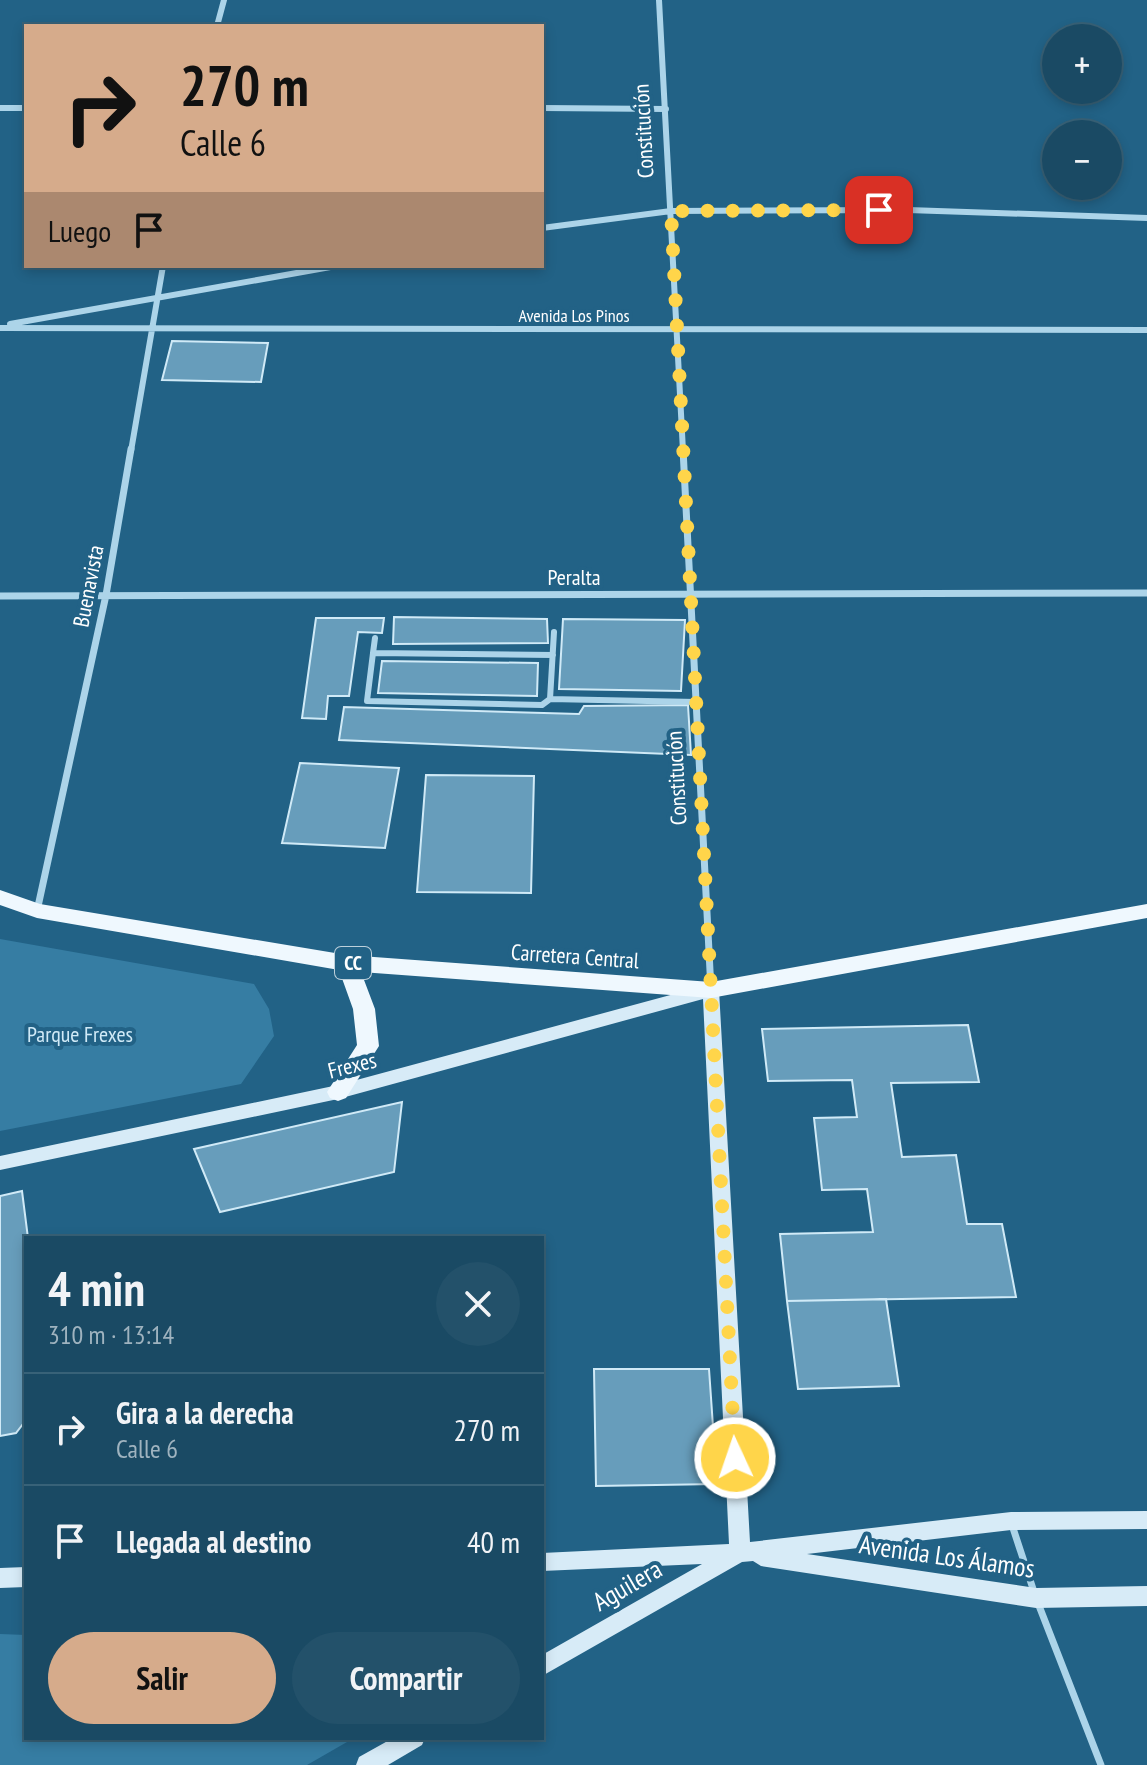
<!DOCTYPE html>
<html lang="es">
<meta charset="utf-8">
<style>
:root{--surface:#1a4a64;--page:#23516a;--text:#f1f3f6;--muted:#9fb3bf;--line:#386278;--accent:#d6ab8b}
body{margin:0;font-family:"PT Sans Narrow",sans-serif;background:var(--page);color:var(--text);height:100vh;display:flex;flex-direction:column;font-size:30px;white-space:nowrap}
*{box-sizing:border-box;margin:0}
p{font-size:26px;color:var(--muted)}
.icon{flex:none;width:44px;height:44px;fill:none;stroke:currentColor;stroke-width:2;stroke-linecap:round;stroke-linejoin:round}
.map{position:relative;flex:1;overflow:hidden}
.sheet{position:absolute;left:24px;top:1236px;width:520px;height:504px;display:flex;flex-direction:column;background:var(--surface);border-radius:0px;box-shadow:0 4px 12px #0003,0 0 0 2px var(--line)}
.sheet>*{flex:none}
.guide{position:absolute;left:24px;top:24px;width:520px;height:244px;border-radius:0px;box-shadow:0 4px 12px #0003,0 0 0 2px var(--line);background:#d6ab8b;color:#111;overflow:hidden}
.fabs{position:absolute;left:1042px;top:24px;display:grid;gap:16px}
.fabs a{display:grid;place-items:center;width:80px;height:80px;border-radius:50%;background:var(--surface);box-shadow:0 4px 12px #0003,0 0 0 2px var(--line);font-size:40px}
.pin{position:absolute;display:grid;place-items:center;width:68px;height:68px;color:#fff;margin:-34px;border-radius:16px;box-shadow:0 4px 12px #0006}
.me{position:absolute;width:88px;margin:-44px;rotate:357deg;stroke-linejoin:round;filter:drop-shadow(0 0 6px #0008)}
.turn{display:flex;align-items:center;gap:28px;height:168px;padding:0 24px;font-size:36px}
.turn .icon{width:104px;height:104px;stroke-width:2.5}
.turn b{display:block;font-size:56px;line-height:68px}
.then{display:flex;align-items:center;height:76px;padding:0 24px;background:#0003;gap:16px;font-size:30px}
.round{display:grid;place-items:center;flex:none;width:84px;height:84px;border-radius:42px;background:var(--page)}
.head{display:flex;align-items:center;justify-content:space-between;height:136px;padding:0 24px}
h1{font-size:48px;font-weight:700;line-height:60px}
.primary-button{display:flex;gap:16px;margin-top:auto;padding:16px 24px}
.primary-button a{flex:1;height:92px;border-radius:48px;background:var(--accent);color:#111;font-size:32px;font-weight:700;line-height:92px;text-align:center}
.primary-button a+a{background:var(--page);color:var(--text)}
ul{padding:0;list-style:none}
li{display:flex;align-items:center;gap:24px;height:112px;padding:0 24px;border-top:2px solid var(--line)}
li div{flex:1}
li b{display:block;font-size:30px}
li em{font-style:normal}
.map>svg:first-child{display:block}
.green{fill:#367da3}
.building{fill:#679dbb;stroke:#d0eaf7;stroke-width:2}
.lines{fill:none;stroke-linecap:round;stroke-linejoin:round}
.lane-far1{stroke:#acd4e9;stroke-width:6}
.lane{stroke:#acd4e9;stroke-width:7}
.street-far1{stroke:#acd4e9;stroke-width:6}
.street{stroke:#acd4e9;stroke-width:7}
.secondary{fill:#d7ebf7;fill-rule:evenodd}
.primary{fill:#eff8fe;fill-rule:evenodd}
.route{stroke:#ffd54a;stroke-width:14;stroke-dasharray:0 25.2}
.labels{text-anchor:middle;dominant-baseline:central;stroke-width:8;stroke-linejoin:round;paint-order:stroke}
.far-street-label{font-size:18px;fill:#fff;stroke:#226286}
.shield{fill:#226286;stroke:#bdd0db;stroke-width:2}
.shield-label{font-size:20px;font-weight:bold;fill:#fff}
.street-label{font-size:22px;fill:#fff;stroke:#226286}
.park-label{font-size:22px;fill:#d0eaf7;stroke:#226286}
.near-street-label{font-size:26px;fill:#fff;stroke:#226286}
</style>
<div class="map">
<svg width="1147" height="1765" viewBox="0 0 1147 1765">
<rect width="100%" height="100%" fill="#226286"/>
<path class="green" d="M0,939L254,984L269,1009L274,1036L241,1084L0,1131Z
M0,1634L26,1635V1738H354L307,1765H0Z"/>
<path class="building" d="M172,341L268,343L261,382L162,380Z
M394,617L547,619L548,643L393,644Z
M316,618H384L382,633L358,632L349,696H328L326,719L302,718Z
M563,619L685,620L681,691L559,689Z
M382,661L538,663L537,696L378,693Z
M688,705L691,755L339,740L344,707L579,714L584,706Z
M300,763L399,768L385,848L282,843Z
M426,775L534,776L531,893L417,892Z
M968,1025L979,1082L891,1083L902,1157L956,1155L967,1224H1002L1016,1297L787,1301L780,1234L873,1232L867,1189L822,1190L814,1118L857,1117L852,1080L768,1081L762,1029Z
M402,1102L394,1172L220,1212L194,1149Z
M22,1191L28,1238L26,1420L16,1433L0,1436V1196Z
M886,1299L899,1386L798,1389L787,1301Z
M594,1369H709L717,1484L596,1486Z"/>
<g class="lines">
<path class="lane-far1" d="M554,632L550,699L696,702
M373,653L375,638
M550,699L542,705L367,701L373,653L553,655"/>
<path class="lane" d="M1012,1525L1036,1598L1101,1765"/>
<path class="street-far1" d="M659,0L683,451
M217,26L224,0
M0,108H26
M542,108L666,109
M542,228L671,211L908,210L1147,218
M10,324L336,266
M0,328L1147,330
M131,451L163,266"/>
<path class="street" d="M683,449L711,990
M0,596L1147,593
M37,911L106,595L131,449"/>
<path class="secondary" d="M711,984L717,985L719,990L750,1542L1011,1512L1147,1511V1529L1011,1530L807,1554L1036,1588L1147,1586V1606L1036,1608L761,1566L753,1561L742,1562L542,1676V1655L702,1564L542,1571V1553L729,1544L703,999L338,1099L0,1170V1156L338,1085Z
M26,1567V1587L0,1588V1568Z
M393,1738H425L422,1745L388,1765H356L359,1757Z"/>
<path class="primary" d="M0,890L40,904L347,955L711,982L1147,904V918L711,998L361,972L375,1009L379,1046L346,1098L338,1101L330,1098L327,1092L357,1045L353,1009L339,970L37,918L0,905Z"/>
</g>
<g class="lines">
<path class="route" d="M735,1458L671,211L879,210"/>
</g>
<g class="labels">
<g class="far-street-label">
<text x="574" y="315">Avenida Los Pinos</text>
</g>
<rect class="shield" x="335" y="947" width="36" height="32" rx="6"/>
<g class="shield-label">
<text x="353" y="963">CC</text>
</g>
<g class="street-label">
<text transform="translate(643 131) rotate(-93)">Constitución</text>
<text x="574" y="577">Peralta</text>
<text transform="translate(88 586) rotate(-79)">Buenavista</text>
<text transform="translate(676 778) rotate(-93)">Constitución</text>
<text transform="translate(575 956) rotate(4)">Carretera Central</text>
<text transform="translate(352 1065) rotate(-14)">Frexes</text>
</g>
<g class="park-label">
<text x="80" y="1034">Parque Frexes</text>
</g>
<g class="near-street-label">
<text transform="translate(947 1556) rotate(8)">Avenida Los Álamos</text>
<text transform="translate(627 1585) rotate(-30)">Aguilera</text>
</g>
</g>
</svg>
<div class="fabs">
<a>+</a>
<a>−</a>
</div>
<div class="pin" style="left:879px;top:210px;background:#d93025"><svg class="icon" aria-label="arrive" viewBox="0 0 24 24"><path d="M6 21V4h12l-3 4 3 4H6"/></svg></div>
<svg class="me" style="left:735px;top:1458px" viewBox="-20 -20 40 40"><circle r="17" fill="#ffd54a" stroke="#fff" stroke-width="3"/><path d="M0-11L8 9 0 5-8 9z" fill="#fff"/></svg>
<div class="guide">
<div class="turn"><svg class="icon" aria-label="right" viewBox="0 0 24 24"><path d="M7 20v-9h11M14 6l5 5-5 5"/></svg><div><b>270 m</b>Calle 6</div></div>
<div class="then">Luego<svg class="icon" aria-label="arrive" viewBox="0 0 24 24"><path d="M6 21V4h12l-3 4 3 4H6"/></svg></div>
</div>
<section class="sheet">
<div class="head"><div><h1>4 min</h1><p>310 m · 13:14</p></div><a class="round"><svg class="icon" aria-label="close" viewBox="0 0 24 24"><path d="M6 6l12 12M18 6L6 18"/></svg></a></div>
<ul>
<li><svg class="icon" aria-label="right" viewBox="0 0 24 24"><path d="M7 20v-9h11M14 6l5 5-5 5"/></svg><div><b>Gira a la derecha</b><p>Calle 6</p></div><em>270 m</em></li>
<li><svg class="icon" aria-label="arrive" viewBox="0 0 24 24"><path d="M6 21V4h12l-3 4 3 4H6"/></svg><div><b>Llegada al destino</b></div><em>40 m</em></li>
</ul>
<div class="primary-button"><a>Salir</a><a>Compartir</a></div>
</section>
</div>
